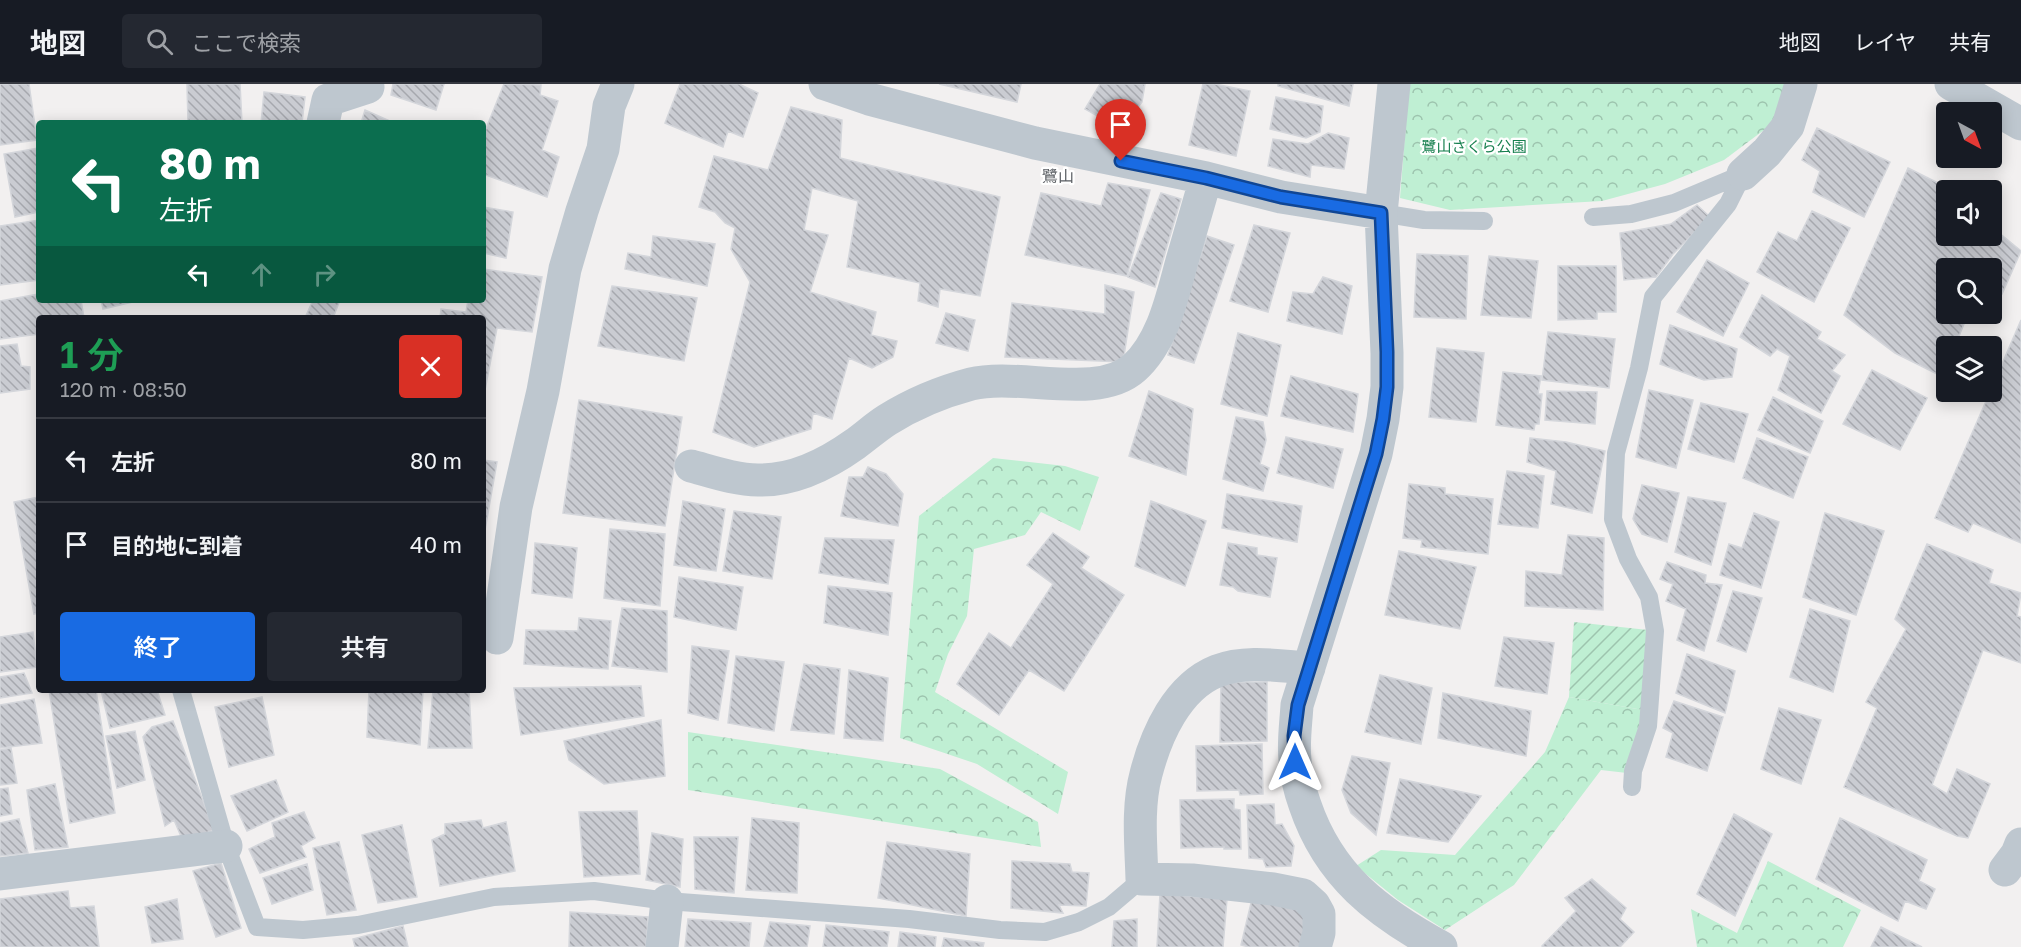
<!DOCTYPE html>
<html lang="ja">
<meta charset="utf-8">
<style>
:root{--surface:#171b24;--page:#242831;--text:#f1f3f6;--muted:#9ea1a6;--line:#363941;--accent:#196be3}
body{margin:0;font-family:"Golos Text","Noto Sans JP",sans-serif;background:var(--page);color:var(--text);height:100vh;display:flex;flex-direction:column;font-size:22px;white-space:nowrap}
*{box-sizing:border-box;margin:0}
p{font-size:20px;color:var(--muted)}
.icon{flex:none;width:33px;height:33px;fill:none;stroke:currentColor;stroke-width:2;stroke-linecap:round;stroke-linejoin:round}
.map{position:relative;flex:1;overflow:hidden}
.sheet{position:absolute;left:36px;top:231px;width:450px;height:378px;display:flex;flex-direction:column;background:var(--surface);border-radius:6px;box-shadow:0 3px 15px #0003}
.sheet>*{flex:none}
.hud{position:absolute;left:36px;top:36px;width:450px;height:183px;border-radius:6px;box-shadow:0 3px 15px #0003;background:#0b6e4f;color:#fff;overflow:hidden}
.needle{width:39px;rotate:139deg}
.buttons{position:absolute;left:1936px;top:18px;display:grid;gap:12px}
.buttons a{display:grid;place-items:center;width:66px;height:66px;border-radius:6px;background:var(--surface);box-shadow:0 3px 15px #0003;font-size:30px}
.pin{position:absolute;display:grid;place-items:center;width:51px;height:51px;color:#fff;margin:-62px -26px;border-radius:50% 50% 50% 0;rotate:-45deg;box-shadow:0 0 6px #0007}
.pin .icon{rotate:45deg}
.me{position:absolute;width:66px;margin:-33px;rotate:0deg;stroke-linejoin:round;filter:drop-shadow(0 0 4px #0008)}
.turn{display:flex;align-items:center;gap:21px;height:126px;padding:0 24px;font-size:27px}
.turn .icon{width:78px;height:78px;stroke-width:2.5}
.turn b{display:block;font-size:42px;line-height:51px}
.lanes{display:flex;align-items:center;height:57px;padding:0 24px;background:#0003;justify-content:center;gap:30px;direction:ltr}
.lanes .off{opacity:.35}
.round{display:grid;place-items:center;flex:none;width:63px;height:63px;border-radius:6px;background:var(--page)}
.headline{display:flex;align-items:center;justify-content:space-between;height:102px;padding:0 24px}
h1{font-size:36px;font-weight:600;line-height:45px;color:#1e9e55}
.primary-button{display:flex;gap:12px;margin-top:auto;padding:12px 24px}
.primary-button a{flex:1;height:69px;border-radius:6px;background:var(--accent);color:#fff;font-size:24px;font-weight:600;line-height:69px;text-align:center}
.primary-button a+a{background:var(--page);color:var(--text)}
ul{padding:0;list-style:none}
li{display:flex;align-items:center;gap:18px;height:84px;padding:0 24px;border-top:2px solid var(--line)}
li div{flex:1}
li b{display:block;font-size:22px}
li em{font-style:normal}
header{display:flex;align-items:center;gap:36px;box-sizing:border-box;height:84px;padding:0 30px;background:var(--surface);border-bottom:2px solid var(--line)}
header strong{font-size:28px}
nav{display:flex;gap:33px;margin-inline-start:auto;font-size:21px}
.search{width:420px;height:54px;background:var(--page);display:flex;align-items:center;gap:15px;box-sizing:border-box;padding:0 21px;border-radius:6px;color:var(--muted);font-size:22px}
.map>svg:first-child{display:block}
.forest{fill:url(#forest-crowns)}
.garden{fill:url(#garden-furrows)}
.building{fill:url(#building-back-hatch);stroke:#d4d6db;stroke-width:1.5}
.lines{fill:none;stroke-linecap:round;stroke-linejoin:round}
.lane{stroke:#bec7cf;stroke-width:18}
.street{stroke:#bec7cf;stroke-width:33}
.route-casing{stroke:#104694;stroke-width:15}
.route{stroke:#196be3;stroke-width:10}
.labels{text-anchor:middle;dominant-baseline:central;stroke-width:4.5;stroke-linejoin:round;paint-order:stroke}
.park-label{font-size:15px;fill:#17804f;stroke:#fff}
.neighbourhood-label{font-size:16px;fill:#5c6065;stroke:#fff}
</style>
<header>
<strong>地図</strong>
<div class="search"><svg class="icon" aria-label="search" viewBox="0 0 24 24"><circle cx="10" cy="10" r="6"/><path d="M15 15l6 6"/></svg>ここで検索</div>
<nav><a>地図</a><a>レイヤ</a><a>共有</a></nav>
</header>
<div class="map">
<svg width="2021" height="863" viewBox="0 0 2021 863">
<defs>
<pattern id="forest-crowns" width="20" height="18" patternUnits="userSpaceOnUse" patternTransform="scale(1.5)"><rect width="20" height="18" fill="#bfefd3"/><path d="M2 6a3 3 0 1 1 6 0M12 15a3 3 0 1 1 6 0" fill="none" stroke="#9dc4ae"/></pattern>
<pattern id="garden-furrows" width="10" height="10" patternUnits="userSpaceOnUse" patternTransform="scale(1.5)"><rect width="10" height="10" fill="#bfefd3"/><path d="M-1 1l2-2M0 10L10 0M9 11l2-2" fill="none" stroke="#9dc4ae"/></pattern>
<pattern id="building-back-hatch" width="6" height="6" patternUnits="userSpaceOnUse" patternTransform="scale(1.5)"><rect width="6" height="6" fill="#caccd2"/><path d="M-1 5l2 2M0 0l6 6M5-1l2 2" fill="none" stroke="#a6a8ae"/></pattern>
</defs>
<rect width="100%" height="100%" fill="#f2f0f0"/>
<path class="forest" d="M1409,0H1788L1780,24L1768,43L1724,76L1665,100L1602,117L1450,126L1400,114Z
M993,374L1065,382L1099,393L1080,447L1041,428L1025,451L974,465L967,532L948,570L935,608L1068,688L1058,730L977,680L900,654L919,432Z
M1569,613L1643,626L1627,689L1601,686L1514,801L1445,846L1398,816L1356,782L1381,766L1455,771L1545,668Z
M688,648L940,685L1038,738L1041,763L688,706Z
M1768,777L1861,826L1843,863H1697L1691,825L1737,849Z"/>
<path class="garden" d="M1574,538L1648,546L1643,626L1569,613Z"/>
<path class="building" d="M0,0H29L37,56L0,61Z
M187,0H240L242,39H188Z
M393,0H444L436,26L391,11Z
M504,0L541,1L540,11L558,17L542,66L559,73L547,113L483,90V52Z
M680,0H739L758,9L743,53L728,47L723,63L665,39Z
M939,0H1021L1017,18Z
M1100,0H1145L1142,18L1121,45L1085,25Z
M1203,0H1215L1250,7L1236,72L1189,61Z
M1278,0H1353L1349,22L1278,2Z
M264,8L305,13L302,39H261Z
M1276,13L1323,22L1320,48L1306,54L1270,45Z
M791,23L842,36L840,74L1000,113L980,212L940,205L938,223L918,217L920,199L847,183L858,117L812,104L804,146L828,151L810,208L876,228L871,251L897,257L893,273L872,284L849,274L832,335L813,329L811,345L754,363L713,348L750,198L731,165L735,144L725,139L715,128L699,123L714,72L768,86Z
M365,26L390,37L391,39H361Z
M1817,44L1890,78L1864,133L1813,108L1820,87L1802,76Z
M1328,49L1349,54L1344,85L1311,81L1310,93L1268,82L1273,55L1308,60Z
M39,64V128L15,133L4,70Z
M1908,84L1952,106H1947V152H1992V143L2021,167L2002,210L1992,206V184H1947V230H1968L1955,262H1947V282L1943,293L1895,269L1844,231Z
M1108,99L1150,106L1127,192L1025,171L1041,109L1101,122Z
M1161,109L1181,115L1155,203L1128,193Z
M1697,121L1710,133L1673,170L1656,193L1624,196L1620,149L1671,140Z
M483,123L513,128L506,174L483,169Z
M1812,127L1850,144L1814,218L1757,188L1778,148L1797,157Z
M39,136V196L0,201V142Z
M1254,141L1290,149L1268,228L1230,217Z
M653,152L715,160L707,202L625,185L628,169L651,173Z
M1207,152L1234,161L1194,279L1168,271Z
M1417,170L1468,172L1466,235L1414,233Z
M1489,172L1538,177L1531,234L1481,231Z
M1707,176L1749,199L1723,252L1677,228Z
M1558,182H1616V228H1597V235L1558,236Z
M483,185L542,193L532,248L497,244L483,316V234H440L441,225L466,228L468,216H483Z
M1323,193L1352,202L1342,250L1287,237L1293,208L1313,210Z
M1105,201L1134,208L1123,278L1005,273L1012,219L1105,230Z
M612,202L697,214L684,277L598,262Z
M39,210V216H81L84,234H39V250L0,255V217Z
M1762,211L1821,248L1817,255L1845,271L1832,287L1840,292L1821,329L1778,306L1790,272L1777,265L1770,272L1740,253Z
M101,216H141L103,225Z
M313,216H340L333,234H305Z
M946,229L975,236L968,267L936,259Z
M2021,236V459L1973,439L1968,448L1935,434L1990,308H1992V303Z
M1670,241L1737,265L1732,293L1704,296L1660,280Z
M1548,248L1615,255L1609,304L1542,296Z
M1238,249L1281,261L1267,332L1221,320Z
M17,260L21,282L30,283V305L0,309V262Z
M1437,264L1484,269L1476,338L1429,333Z
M1872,286L1927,314L1900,366L1843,340Z
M1503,288L1541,292L1538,310H1542L1539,340H1535L1534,346L1496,341Z
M1291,292L1358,310L1353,348L1281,332Z
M1649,306L1693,316L1676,384L1636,373Z
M1149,307L1193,325L1186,391L1129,372Z
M1547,307L1597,308L1595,340L1545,336Z
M1773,313L1823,337L1810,369L1758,346Z
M579,316L682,333L665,442L563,429Z
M1701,319L1748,330L1734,378L1688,365Z
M1236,333L1263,338L1266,356L1260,380L1269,384L1263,407L1223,395Z
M1286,353L1343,365L1333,404L1277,389Z
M1530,354L1566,358L1605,367L1592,429L1551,420L1556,387L1527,378Z
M1757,354L1808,373L1793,414L1743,394Z
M483,376L497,378L485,446H483Z
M868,383L886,390L903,410L898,442L841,432L849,393H863Z
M1507,387L1544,392L1538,444L1498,440Z
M1409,400L1445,404V410L1493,415L1488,470L1421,463L1422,456L1403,454Z
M1642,401L1679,409L1667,458L1642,450L1633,435Z
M1227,410L1302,422L1297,458L1222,444Z
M39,413V529L34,530L14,418Z
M1688,413L1726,419L1711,481L1675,468Z
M683,417L725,425L716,487L674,481Z
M1151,417L1206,437L1185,502L1135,482Z
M734,427L781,433L772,495L723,487Z
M1754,429L1779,438L1761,504L1720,491L1729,460L1742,464Z
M1825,429L1884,447L1856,531L1803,513Z
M610,445L665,450L660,522L604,514Z
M1053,449L1089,473L1081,484L1124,511L1064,607L1029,586L999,631L957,600L989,549L1011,564L1053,500L1027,481Z
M1568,451L1604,454L1603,526L1525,522L1526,487L1562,491Z
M825,454L894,456L888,500L819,489Z
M535,459L577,464L572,514L532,509Z
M1228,459L1257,464V471L1277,474L1270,513L1238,507L1233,503L1220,501Z
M1927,460L1993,486L1989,499L2021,509L2017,532L2021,533V579L1983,566L1932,701L1947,710L1957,685L1990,700L1968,754L1957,752L1844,703L1877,624L1866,618L1906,545L1895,535Z
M1399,467L1476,483L1460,545L1385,531Z
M1667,478L1706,491L1705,499L1722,501L1704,567L1677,556L1686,525L1666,517L1673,500L1660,495Z
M679,493L743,503L736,546L674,533Z
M828,502L892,509L888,551L824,539Z
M1733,507L1762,514L1746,568L1717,557Z
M622,524L667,527V588L612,582Z
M1810,525L1850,537L1833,608L1790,593Z
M579,534L611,537L608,585L524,580L526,546L578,547Z
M33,548L37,583L0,588V553Z
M1504,553L1554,559L1547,610L1495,602Z
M692,562L729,567L718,636L688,629Z
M1687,570L1735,587L1725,629L1676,609Z
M736,572L784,578L774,647L728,639Z
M804,580L840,585L834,650L791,646Z
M849,586L888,594L883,657L844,654Z
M24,589L32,609L0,614V593Z
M1380,591L1432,604L1421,660L1365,648Z
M1221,598H1267V657L1220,658Z
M641,602L644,632L521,651L514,604Z
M49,606H96L115,729L70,739Z
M101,606H157L165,631L110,644Z
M369,606H423L420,661L367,653Z
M433,606H469L472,664H428Z
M1443,609L1531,627L1526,672L1438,654Z
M262,613L274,671L229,683L215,623Z
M34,615L42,659L0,664V621Z
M1674,617L1723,633L1707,687L1666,673L1673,649L1663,644Z
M1779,624L1821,636L1801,700L1761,685Z
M661,636L665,692L604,700L569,676L564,657Z
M173,637L214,746L183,757L174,736L165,742L143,653L152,643Z
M135,647L145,696L117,704L106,652Z
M1262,660L1263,710L1240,711L1239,706L1197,707L1196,662Z
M11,664L17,699L0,701V666Z
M1352,672L1390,679L1376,751L1351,729L1342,706Z
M1400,695L1481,712L1448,758L1387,749Z
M276,696L288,728L247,747L231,712Z
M55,700L68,763L35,766L27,706Z
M8,704L12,730L0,732V705Z
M1234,715V725L1240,726L1241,765H1224V763L1181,764L1180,716Z
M1274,720L1275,741L1282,740L1294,762L1291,782L1266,783L1263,775L1249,774L1247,721Z
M637,727L640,790L584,793L579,728Z
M304,728L315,754L301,762L306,773L260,789L249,765L275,753L272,739Z
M1734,730L1772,750L1735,832L1697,810Z
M752,734L799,739L797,809L746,806Z
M1840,734L1927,776L1919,797L1935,805L1926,825L1905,817L1898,837L1816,795Z
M19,735L28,769L0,772V739Z
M481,736L483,744L506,738L515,787L440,802L432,756L445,750V740Z
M402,741L417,813L378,819L362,751Z
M652,749L683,755L680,803L646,796Z
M694,753H738L734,809L695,805Z
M339,758L356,826L327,831L313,764Z
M887,758L970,770L966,832L878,814Z
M1012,777L1070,780L1072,788L1089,789L1086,822L1059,821L1063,829L1011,824Z
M221,779L241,844L216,853L193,787Z
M307,780L313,806L272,820L263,794Z
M1592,795L1626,824L1620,835L1634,848L1620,863H1543L1542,862L1576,827L1565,814Z
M68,807L70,824L94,822L99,863H0V815Z
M1160,810L1227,815L1223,863H1157Z
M177,815L183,855L152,859L145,823Z
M1252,815L1312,829L1304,863H1249L1241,861Z
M570,828L648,833L646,863H569Z
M688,835L751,839L749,863H685Z
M1137,835V863H1112L1114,837Z
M770,838L810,842L807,863H764Z
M826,841L889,848L887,863H823Z
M403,842L408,863H355L353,855Z
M1881,843L1922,863H1871Z
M900,848L936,853L935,863H898Z
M944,854L984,859L983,863H942Z"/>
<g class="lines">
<path class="lane" d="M1381,129L1424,136L1484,137
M1593,133L1631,130L1674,119L1743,90
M181,606L226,762L257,843L303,846L358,841L494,813L594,807L667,817L909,835L1000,846L1045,848L1079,838L1109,823L1142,795
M1632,703L1633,687L1648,642L1655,547L1649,513L1628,475L1613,435L1616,369L1639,284L1653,213L1728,120L1743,90"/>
<path class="street" d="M825,0L869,15L1035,59L1206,94L1281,113L1381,129
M1394,0L1381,129L1387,269V303L1383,335L1376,370L1297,621C1296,639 1293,658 1295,676C1296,691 1300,707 1305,721C1329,792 1378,829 1441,863
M1951,0L2021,40
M323,39L328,16L368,3L367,0
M1743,90L1767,68L1788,42L1801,0
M691,382C713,388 736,396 758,396C793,397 827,380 855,360C866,352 876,343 887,336C914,319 941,308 971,300C1018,288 1097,317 1134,284C1163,258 1172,213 1182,177C1190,150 1198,122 1206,94
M497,554L516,423L543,307L565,185L582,127L603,65L609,22L618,0
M1309,584C1279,582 1246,576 1217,587C1177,603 1156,651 1146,690C1137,723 1141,761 1142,795L1192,796L1273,805L1303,811L1314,821L1319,830V849L1315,863
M2005,786L2017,770L2021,760
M0,790L226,762
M662,863L667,817"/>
</g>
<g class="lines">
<defs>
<path id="route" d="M1121,77L1206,94L1281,113L1381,129L1387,268V303L1383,335L1376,370L1298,621L1294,652L1295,678"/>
</defs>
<use href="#route" class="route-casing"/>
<use href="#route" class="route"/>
</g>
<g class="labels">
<g class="park-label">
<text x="1474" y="62">鷺山さくら公園</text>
</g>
<g class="neighbourhood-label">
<text x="1058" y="92">鷺山</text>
</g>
</g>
</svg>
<div class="buttons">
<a><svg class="needle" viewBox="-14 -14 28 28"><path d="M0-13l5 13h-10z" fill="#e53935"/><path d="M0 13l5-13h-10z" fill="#9ea1a6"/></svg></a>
<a><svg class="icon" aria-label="sound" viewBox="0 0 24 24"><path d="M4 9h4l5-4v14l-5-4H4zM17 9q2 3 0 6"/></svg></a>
<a><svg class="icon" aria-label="search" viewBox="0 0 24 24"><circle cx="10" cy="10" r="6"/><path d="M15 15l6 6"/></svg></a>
<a><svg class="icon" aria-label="layers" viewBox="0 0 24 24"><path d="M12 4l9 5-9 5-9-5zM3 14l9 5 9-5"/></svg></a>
</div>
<div class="pin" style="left:1121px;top:77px;background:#d93025"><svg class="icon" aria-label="arrive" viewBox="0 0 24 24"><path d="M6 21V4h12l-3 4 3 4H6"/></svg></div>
<svg class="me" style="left:1295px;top:678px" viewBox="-20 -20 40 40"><path d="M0-17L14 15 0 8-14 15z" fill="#196be3" stroke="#fff" stroke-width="4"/></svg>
<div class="hud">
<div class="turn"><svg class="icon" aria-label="left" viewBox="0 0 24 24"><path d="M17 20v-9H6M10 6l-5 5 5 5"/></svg><div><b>80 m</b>左折</div></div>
<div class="lanes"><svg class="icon" aria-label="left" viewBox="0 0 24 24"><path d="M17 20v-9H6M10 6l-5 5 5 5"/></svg><svg class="icon off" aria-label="ahead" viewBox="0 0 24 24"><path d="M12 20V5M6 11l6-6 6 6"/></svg><svg class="icon off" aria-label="right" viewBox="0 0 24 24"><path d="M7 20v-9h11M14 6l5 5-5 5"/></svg></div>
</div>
<section class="sheet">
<div class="headline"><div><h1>1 分</h1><p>120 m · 08:50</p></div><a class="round" style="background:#d93025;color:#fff"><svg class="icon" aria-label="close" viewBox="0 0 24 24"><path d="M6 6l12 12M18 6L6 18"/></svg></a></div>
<ul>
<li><svg class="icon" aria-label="left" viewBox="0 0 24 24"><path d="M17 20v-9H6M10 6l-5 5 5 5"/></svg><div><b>左折</b></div><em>80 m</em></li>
<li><svg class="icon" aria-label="arrive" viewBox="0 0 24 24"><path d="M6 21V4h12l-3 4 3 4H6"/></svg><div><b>目的地に到着</b></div><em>40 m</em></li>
</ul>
<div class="primary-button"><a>終了</a><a>共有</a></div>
</section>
</div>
